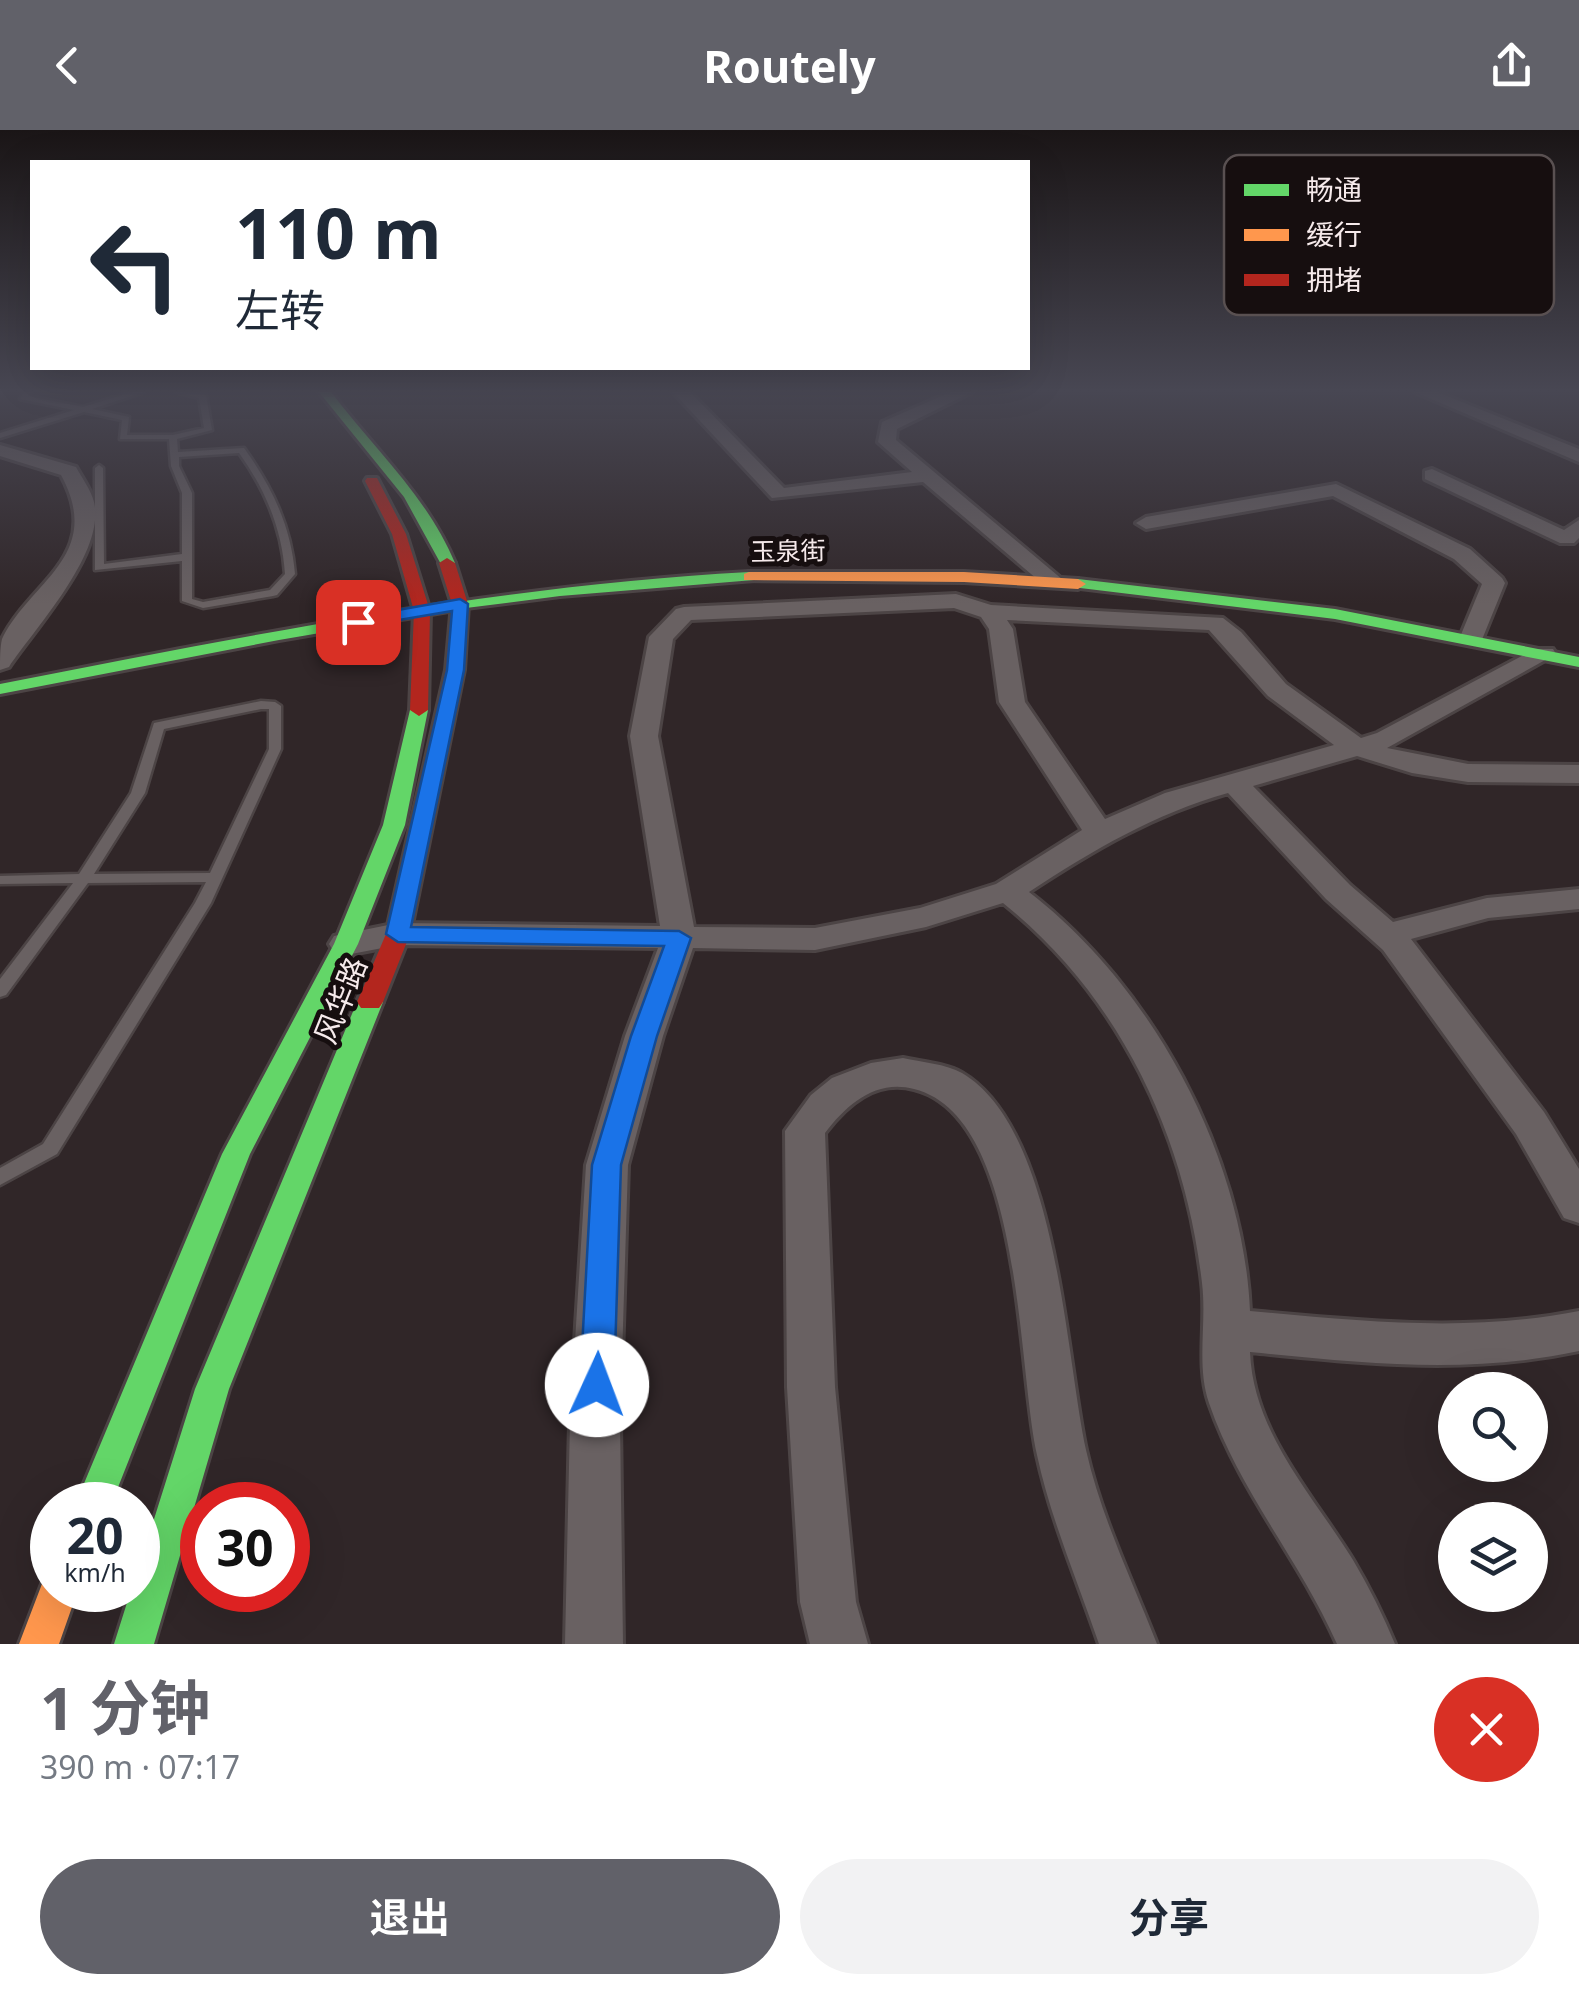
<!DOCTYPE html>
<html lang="zh">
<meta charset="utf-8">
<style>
:root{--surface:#fff;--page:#f2f2f3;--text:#1f2937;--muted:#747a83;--accent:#616169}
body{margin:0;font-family:"Noto Sans","Noto Sans SC",sans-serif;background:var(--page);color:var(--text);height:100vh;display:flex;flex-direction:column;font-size:38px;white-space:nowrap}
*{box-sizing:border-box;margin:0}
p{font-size:32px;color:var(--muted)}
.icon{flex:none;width:55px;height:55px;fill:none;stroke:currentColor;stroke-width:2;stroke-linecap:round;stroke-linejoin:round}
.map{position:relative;height:1514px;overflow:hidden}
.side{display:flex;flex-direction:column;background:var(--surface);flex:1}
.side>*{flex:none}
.guide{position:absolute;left:30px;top:30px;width:1000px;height:210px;border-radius:0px;box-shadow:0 10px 40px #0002;background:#fff;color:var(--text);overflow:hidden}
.tools{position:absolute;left:1438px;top:1242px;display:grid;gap:20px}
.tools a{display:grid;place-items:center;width:110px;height:110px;border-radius:50%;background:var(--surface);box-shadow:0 10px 40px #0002;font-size:50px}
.speed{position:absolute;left:30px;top:1352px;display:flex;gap:20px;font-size:50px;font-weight:700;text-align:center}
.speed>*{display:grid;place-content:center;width:130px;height:130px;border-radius:50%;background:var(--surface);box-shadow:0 10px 40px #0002;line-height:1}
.speed small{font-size:25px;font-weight:400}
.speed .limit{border:15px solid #d22;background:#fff;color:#111}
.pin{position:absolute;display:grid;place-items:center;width:85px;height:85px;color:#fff;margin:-42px;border-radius:20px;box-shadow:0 5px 15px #0006}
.me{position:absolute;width:110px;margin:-55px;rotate:2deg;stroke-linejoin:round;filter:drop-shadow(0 0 8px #0008)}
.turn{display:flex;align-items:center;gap:35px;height:210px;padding:0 40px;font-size:45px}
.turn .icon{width:130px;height:130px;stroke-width:2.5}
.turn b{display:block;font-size:70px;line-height:85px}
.round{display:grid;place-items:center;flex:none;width:105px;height:105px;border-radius:52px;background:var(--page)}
.overview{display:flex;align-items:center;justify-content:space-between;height:170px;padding:0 40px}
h1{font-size:60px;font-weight:700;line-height:75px;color:var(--accent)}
.primary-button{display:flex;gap:20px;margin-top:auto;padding:20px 40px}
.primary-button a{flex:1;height:115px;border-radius:60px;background:var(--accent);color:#fff;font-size:40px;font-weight:700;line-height:115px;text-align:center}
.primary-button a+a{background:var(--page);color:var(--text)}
header{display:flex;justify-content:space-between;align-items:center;height:130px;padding:0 40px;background:var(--accent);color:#fff;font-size:45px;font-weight:700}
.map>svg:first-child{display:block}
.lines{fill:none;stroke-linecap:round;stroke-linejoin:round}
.lane-casing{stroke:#4c4445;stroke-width:5}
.street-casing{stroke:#4c4445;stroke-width:6}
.fast-casing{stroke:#4c4445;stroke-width:6}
.slow-casing{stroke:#4c4445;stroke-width:6}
.jam-casing{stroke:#4c4445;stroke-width:6}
.lane{fill:#696162;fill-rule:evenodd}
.street{fill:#696162;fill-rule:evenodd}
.fast{fill:#63d668;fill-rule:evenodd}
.slow{fill:#ff974d;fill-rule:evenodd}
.jam{fill:#b3261e;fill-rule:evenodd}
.route{fill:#1a73e8;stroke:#114b97;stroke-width:2.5}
.labels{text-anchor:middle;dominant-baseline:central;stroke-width:10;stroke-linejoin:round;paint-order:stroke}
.far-street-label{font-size:25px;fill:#f6eaeb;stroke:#160e0f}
.street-label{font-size:30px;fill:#f6eaeb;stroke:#160e0f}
.key{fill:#160e0f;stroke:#595051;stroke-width:2.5}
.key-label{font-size:28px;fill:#f6eaeb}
</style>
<header><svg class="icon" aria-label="back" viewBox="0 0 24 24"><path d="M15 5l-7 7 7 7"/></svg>Routely<svg class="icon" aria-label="share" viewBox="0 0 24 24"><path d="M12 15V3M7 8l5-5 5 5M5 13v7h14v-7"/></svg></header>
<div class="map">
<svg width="1579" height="1514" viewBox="0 0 1579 1514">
<rect width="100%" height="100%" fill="#302628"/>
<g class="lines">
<defs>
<path id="lane" d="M24,262H32L28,266L83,277L132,262H144L92,279L129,287L127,305H173L204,298L199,268L176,262L206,265L212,300L177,309L178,322L244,318C272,357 291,396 295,444L277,465L273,466L203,478L182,471V431L95,440V338L99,335L103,338L104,434L182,424V363L171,336L169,309H120L122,290L84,282L0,308V303L74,280L20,269ZM239,323C265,359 282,398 285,444L270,460L203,472L192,469V363L179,336V327Z
M261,571L275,572L281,576V619L211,773L57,1024L0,1055V1038L43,1014L195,773L206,752L88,753L6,865L0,867V849L73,753L0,754V746L79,744L131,663L154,593ZM261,579H269V619L210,743L94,744L145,663L164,599Z"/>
<path id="street" d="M673,262H690L784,358L912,342L878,312L882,292L951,262H972L897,299L896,310L1063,450L1052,457L1044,455L923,352L772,368Z
M1415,262H1437L1579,319V332Z
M0,315L76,337C82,348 91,360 94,372C106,422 36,497 9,537L0,540C0,530 0,517 2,509C30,451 105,426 61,345L0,326Z
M1432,339L1564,400L1579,390V408L1574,413H1560L1425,349V341Z
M1336,354L1470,419L1502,448L1505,453L1481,512L1472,514L1460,507L1482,454L1454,429L1333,366L1146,399L1136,393L1146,387Z
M956,464L991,475L1223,488L1241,502L1286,554L1361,608L1377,603L1535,519H1553L1556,524L1387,618L1468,634L1579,635V653L1468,652L1412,643L1357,626L1253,656L1350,755L1393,792L1487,768L1579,759V779L1488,788L1411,809L1544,982L1579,1039V1093L1564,1088L1516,1004L1383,820L1326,769L1228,663C1154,684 1093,720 1029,762C1152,857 1243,1024 1250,1181C1361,1191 1468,1203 1579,1181V1221C1468,1245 1362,1233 1250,1222C1253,1302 1312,1364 1353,1430C1369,1457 1383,1485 1395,1514H1337C1300,1430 1239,1361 1209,1273C1196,1235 1207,1193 1202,1153C1185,1005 1120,867 1003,773L926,797L815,820L693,818L663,906L628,1035L620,1292L623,1514H565L570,1292L586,1035L625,906L658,818L398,815L346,825L334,822L329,814L334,806L398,793L660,796L630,606L649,507L676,479L684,477ZM954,478L981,487L989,499L999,572L1082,700L996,754L920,778L815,798L694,797L658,606L673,509L691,490ZM1007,490L1209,500L1268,566L1334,615L1165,663L1105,689L1025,572L1013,499Z
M903,928C921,932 946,934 962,943C1057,999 1065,1222 1086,1320C1101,1387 1132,1450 1157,1514H1099C1078,1452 1051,1390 1037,1325C1017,1235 1023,986 914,959C876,949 847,974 825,1003L835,1257L856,1472L868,1514H810L800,1472L787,1257L785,1001L811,965L832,948L871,933Z"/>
<path id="fast" d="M319,262H331C374,319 427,366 455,433L452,436H442L404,367Z
M749,442L754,444V450L560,466L466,478L279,510L0,564V554C249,505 495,456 749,442Z
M1078,449L1335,479L1579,527V537L1335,489L1072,457V451Z
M419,574L428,580L405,695L358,814L250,1024L111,1375H75L222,1024L334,814L383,695L410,580Z
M370,864L379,866L383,872L229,1259L154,1514H114L131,1460H138V1440L195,1259L357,872L361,866Z"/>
<path id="slow" d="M749,442H964L1078,449L1086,454L1078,459L964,452L744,450V444Z
M52,1443V1460H78L59,1514H19L45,1446Z"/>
<path id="jam" d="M367,348H377L406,404L430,481L428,580L419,586L410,580L414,481L392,404L365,351Z
M447,428L455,433L468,474L464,540L410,804L383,872L379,878H361L357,872L386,804L446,540L452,474L439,433Z"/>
</defs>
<use href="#lane" class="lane-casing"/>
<use href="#street" class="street-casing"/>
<use href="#fast" class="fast-casing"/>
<use href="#slow" class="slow-casing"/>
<use href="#jam" class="jam-casing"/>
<use href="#lane" class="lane"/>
<use href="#street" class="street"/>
<use href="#fast" class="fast"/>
<use href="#slow" class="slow"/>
<use href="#jam" class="jam"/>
</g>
<linearGradient id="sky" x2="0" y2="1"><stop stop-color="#1a1516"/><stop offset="0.55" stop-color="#484753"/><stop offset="1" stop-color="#484753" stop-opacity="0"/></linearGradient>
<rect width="1579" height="474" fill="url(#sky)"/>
<path class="route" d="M460,469L468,474L464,540L411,797L679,801L691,808L657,906L621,1035L614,1255L609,1266L597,1270L585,1266L580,1255L592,1035L631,906L664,816L398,812L386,804L447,540L452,481L358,497L350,492L358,487Z"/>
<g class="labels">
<g class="far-street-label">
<text transform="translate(788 420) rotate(-1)">玉泉街</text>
</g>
<g class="street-label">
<text transform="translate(340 870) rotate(-68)">风华路</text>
</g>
</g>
<rect x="1224" y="25" width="330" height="160" rx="15" class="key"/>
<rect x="1244" y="54" width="45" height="12" fill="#63d668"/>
<rect x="1244" y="99" width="45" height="12" fill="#ff974d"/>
<rect x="1244" y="144" width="45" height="12" fill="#b3261e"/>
<g class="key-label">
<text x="1306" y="70">畅通</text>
<text x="1306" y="115">缓行</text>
<text x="1306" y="160">拥堵</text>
</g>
</svg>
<div class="tools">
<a><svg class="icon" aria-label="search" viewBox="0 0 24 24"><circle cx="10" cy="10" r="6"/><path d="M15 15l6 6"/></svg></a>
<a><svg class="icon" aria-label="layers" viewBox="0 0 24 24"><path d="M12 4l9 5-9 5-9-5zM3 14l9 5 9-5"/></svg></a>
</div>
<div class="speed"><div>20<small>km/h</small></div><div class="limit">30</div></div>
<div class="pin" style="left:358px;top:492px;background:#d93025"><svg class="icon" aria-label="arrive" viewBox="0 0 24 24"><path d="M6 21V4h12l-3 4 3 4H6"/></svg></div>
<svg class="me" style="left:597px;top:1255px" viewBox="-20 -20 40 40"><circle r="19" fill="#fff"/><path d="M0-13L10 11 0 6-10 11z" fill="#1a73e8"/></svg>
<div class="guide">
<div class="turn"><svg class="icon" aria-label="left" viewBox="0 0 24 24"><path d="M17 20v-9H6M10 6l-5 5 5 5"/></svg><div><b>110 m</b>左转</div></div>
</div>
</div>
<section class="side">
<div class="overview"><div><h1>1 分钟</h1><p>390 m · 07:17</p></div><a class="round" style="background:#d93025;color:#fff"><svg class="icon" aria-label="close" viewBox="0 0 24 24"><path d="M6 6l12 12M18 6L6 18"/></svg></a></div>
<div class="primary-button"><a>退出</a><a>分享</a></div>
</section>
